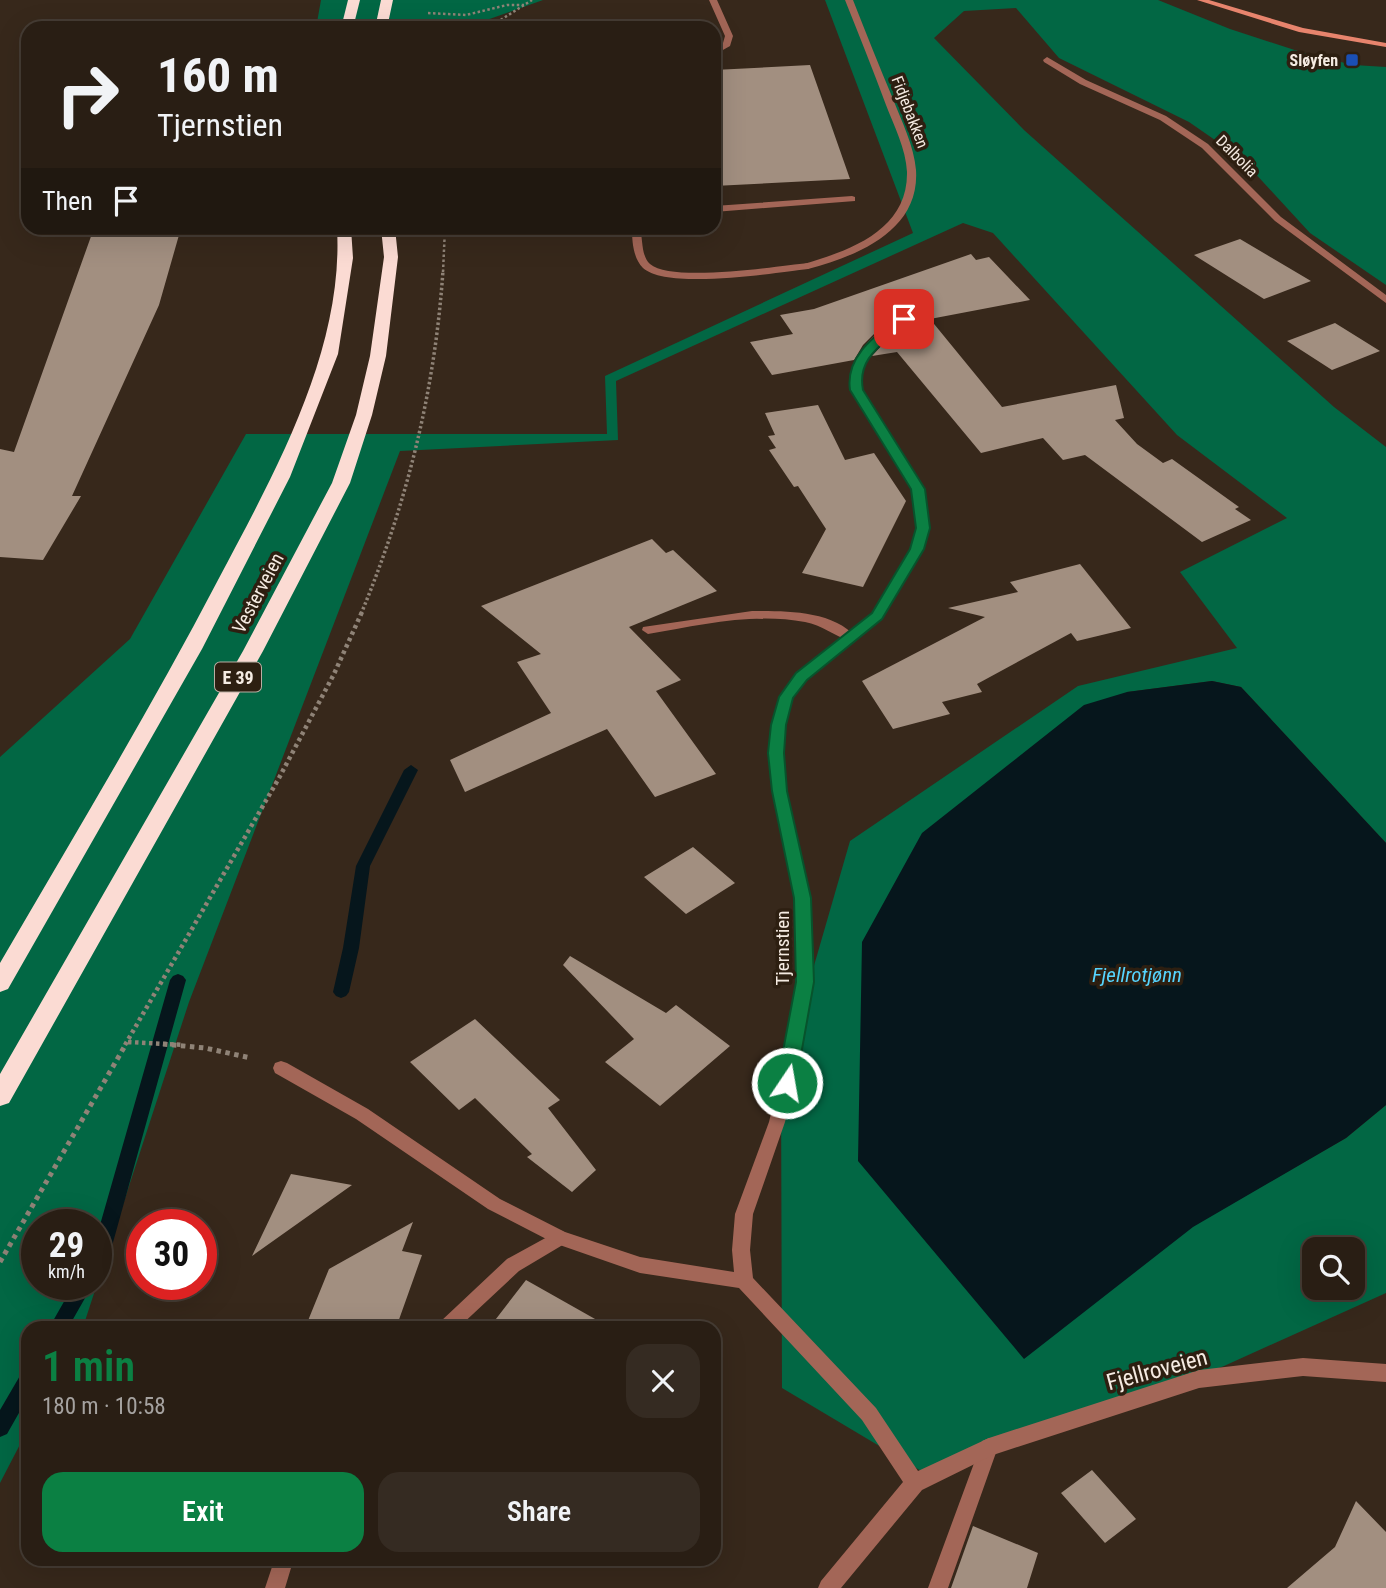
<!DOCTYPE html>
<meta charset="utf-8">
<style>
:root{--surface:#291e14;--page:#352b22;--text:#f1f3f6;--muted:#a5a2a0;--line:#453c34;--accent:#0b8043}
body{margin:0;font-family:"Roboto Condensed",sans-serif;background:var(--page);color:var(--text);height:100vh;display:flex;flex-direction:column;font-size:26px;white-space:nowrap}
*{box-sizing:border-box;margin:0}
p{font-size:23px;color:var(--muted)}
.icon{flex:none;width:38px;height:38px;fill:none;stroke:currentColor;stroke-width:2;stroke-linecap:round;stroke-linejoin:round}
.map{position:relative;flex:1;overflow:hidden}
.sheet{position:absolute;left:21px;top:1321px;width:700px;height:245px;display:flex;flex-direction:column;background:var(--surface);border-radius:21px;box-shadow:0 7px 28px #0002,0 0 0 2px var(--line)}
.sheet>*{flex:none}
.banner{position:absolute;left:21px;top:21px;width:700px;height:214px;border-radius:21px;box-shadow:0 7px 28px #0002,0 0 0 2px var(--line);background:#291e14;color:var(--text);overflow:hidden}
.fabs{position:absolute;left:1302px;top:1237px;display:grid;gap:14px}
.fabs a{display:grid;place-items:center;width:63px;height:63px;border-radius:14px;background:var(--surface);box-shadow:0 7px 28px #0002,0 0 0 2px var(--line);font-size:35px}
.speed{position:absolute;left:21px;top:1209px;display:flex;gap:14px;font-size:35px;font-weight:700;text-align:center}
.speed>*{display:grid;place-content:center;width:91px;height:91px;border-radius:50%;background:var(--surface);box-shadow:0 7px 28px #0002,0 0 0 2px var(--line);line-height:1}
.speed small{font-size:18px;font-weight:400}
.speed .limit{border:10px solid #d22;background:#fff;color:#111}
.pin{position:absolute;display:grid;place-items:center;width:60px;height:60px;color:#fff;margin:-30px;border-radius:14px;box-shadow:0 4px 10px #0006}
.me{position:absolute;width:77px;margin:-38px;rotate:12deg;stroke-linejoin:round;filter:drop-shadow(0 0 5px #0008)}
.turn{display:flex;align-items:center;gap:24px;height:147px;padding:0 21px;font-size:32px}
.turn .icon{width:91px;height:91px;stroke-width:2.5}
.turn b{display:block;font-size:49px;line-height:60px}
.then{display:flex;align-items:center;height:66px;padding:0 21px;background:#0003;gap:14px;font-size:26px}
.round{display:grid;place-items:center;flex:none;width:74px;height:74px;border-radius:21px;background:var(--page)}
.overview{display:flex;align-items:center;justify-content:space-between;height:119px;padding:0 21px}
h1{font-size:42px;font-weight:600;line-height:52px;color:var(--accent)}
.action{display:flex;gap:14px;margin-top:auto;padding:14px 21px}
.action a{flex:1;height:80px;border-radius:21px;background:var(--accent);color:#fff;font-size:28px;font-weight:600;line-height:80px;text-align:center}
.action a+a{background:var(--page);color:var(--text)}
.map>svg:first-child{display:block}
.forest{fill:#026744;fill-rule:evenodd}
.water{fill:#06161c}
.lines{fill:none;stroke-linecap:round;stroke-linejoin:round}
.stream{fill:#06161c;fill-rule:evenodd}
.building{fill:#a28f80}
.path-far3{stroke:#8f8377;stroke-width:2.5;stroke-dasharray:2.5 2.5;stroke-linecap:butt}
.path-far2{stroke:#8f8377;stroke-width:3.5;stroke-dasharray:2.5 2.5;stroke-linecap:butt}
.path-far1{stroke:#8f8377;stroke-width:4.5;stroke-dasharray:3.5 3.5;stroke-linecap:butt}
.path{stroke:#8f8377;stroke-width:5;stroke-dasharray:4.5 4.5;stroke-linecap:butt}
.lane{fill:#a36657;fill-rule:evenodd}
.street{fill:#a36657;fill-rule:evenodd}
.secondary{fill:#e7846d;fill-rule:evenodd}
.highway{fill:#fbdbd3;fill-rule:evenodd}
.route{fill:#0b8043;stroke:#07532c;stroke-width:2}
.transit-dot{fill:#1a4fb4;stroke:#2d1f11;stroke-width:2.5}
.labels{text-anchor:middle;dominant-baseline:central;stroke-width:7;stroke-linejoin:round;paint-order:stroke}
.far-poi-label{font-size:16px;font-weight:bold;fill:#f5ebe2;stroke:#2d1f11;text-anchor:end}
.far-street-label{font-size:16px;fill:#f5ebe2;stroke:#2d1f11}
.shield{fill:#2d1f11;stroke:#b9aea3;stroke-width:2}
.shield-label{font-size:18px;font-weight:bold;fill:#f5ebe2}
.street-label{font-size:19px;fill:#f5ebe2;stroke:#2d1f11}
.water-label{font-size:21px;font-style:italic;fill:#56d4fe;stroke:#2d1f11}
.near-street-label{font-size:23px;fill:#f5ebe2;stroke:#2d1f11}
</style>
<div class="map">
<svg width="1386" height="1588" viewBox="0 0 1386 1588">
<rect width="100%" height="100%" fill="#37281b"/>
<path class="forest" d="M321,0H543L467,27L316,28Z
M825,0H1158L1230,29L1310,55L1354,65L1386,67V285L1310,233L1241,158L1189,122L1059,58L1016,8L964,11L934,38L1024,130L1334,407L1386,447V843L1241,687L1212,681L1127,692L1193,1226L1346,1138L1386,1105V1293L1224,1366L933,1478L782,1388L781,1080L850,841L1078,686L1237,648L1180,572L1287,518L1177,435L993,233L963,223L616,381L618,440L400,451L189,1002L85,1321L81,1328H28V1429L0,1483V757L130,639L246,434H607L605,376L913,233ZM37,1225H96V1284H37ZM1314,1250H1353V1288H1314Z"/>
<path class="water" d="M1212,681L1241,687L1386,843V1105L1346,1138L1193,1227L1024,1359L858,1161L862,942L922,833L1084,705L1127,692Z"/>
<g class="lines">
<path class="stream" d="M411,765L418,770L370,866L359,948L349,992L346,996L341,998L336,996L333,992L343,948L356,866L404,770Z
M178,974L183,976L186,980L112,1246L102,1266L96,1268V1239L170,980L173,976Z
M74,1284H93L68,1328H49Z
M28,1371V1397L7,1434L0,1437V1410L21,1374Z"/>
</g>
<path class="building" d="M810,65L850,179L714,186V70Z
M94,228H181L159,305L72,496H81L43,560L0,557V449L14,452Z
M1240,239L1311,281L1264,299L1194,255Z
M971,254L976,260L989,257L1030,300L930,319L1002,407L1116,385L1124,418L1115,420L1137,444L1163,463L1172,459L1239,507L1235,509L1251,520L1202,542L1085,455L1063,460L1043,438L981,453L897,352L872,356L883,344L910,323L909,314H903L882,326L863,345L854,360L772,375L750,342L793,334L780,315L814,309Z
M1335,323L1380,351L1332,370L1287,341Z
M818,405L845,460L874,453L906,501L863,587L802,573L826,529L798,486L794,487L769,450L776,448L768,436L775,435L765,413Z
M652,539L666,553L673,550L717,591L629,627L681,680L656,691L716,774L655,797L607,729L465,792L450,760L551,713L517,662L541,654L481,606Z
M1080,564L1131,628L1077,641L1071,633L977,684L982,692L942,702L950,714L893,729L862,681L985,617L948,608L1018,592L1010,582Z
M693,847L735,883L686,914L644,877Z
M570,956L666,1013L676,1005L730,1046L660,1106L605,1062L634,1039L563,965Z
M475,1019L560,1100L548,1108L596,1170L572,1192L527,1157L532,1154L475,1098L459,1110L410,1062Z
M291,1174L352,1185L252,1256Z
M413,1222L402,1251L422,1255L396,1328H305L329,1269Z
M526,1280L611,1328H489Z
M1092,1470L1136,1519L1105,1543L1061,1493Z
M1356,1501L1386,1532V1588H1287L1335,1547Z
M973,1526L1038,1553L1027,1588H951Z"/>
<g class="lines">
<path class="path-far3" d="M428,13L466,15L507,5H524
M488,28L532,0
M443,272L445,228"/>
<path class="path-far2" d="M361,614C407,503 435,391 443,270"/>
<path class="path-far1" d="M128,1042L184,1045
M125,1045L279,778L334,674L362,612"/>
<path class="path" d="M163,1044L205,1048L251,1058
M0,1262L126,1044"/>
<path class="lane" d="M709,0H717L733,36L730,46L714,55V48L723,43L725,36Z
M601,23H607L608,28H600Z
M852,196L855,197V201L714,212V206Z
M632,228H640C643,239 641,256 650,264C672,283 778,266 808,263L813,266L808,269C775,273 667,290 643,268C633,258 632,241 632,228Z
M904,316L908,317V321C890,334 869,348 863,370C861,378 863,385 861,392H853C843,362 877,326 904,316Z
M752,611C785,611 832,610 856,637L850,641C834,636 822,625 805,622C754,612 699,625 648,634L642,630L643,627Z
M560,1230L566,1233L569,1238L566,1243L519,1271L458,1328H437L440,1322L507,1259Z
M989,1438L996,1441L998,1447L948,1588H928L980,1447L982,1441Z
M278,1559L288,1561L291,1568L285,1588H265L274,1561Z"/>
<path class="street" d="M845,0H853C866,33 879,66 893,99C902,122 914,146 916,170C920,231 857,256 808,269L804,268V264C851,250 908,230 907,172C906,149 894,126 886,105C873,70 859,35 845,0Z
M1047,57L1086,80L1166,116L1208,144L1281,217L1386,295V303L1275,221L1202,148L1160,120L1080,84L1044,62L1043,60Z
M857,387L862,390L924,489L929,528L923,549L881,619L806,680L792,698L786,725L783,753L787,791L810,898L813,982L799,1063L785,1122L753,1214L750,1250L753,1278L876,1408L918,1471L989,1438L1199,1370L1303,1358L1386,1364V1382L1303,1376L1199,1388L993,1455L922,1490L841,1588H818L821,1581L903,1482L862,1420L739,1288L640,1273L554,1243L488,1209L356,1119L275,1073L273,1068L275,1063L281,1061L287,1063L368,1109L500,1199L565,1232L640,1257L734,1272L732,1250L735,1214L769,1122L783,1063L797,982L796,898L773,791L769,753L772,725L779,697L796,674L872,613L911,549L917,528L912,489L852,390Z"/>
<path class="secondary" d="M1197,0H1209L1303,28L1386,43V47L1299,32Z"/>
<path class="highway" d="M348,0H360L353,28H341Z
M381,0H393L387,28H375Z
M337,228H351L353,258L338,354L290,477L202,649L8,989L0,992V963C74,836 150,710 218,580C274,474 344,351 337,228Z
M381,228H395L398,257L386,356L372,415L350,483L263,651L9,1103L0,1106V1074L243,651L332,483L356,415L370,356L384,257Z"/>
</g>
<path class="route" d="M900,316L910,319C889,342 856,354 863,390L925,489L930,528L924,549L882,619L807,680L793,698L786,725L784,753L787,791L811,898L814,982L796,1083L793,1088L787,1090L780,1088L777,1083L796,982L794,898L772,791L768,753L771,725L779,697L796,673L872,613L910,549L916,528L911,489L850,390C845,356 876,335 900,316Z"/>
<rect class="transit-dot" x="1345" y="53" width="14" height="14" rx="3.5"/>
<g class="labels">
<g class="far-poi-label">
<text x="1338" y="60">Sløyfen</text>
</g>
<g class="far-street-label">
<text transform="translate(910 112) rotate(69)">Fidjebakken</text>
<text transform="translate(1237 156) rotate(45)">Dalbolia</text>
</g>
<rect class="shield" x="215" y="662.5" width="46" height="29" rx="5"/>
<g class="shield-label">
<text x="238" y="677">E 39</text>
</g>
<g class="street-label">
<text transform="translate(258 593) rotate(-62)">Vesterveien</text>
<text transform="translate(782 948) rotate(-90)">Tjernstien</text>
</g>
<g class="water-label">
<text x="1137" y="975">Fjellrotjønn</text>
</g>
<g class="near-street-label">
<text transform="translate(1157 1370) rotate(-15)">Fjellroveien</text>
</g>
</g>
</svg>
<div class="fabs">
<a><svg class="icon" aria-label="search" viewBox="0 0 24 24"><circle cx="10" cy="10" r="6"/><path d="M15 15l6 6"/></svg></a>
</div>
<div class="speed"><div>29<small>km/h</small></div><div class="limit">30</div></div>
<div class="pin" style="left:904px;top:319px;background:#d93025"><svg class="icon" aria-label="arrive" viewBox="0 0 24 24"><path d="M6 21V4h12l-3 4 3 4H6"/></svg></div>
<svg class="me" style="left:787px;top:1083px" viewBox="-20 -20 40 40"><circle r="17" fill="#0b8043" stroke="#fff" stroke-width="3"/><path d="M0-11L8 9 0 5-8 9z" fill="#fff"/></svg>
<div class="banner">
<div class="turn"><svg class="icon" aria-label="right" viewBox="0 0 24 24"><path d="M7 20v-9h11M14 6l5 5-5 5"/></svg><div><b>160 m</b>Tjernstien</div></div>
<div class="then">Then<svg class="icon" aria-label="arrive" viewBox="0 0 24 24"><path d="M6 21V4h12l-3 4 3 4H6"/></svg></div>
</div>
<section class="sheet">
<div class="overview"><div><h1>1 min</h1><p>180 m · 10:58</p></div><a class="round"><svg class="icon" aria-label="close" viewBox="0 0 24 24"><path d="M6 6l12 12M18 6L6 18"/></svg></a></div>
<div class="action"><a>Exit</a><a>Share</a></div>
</section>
</div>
